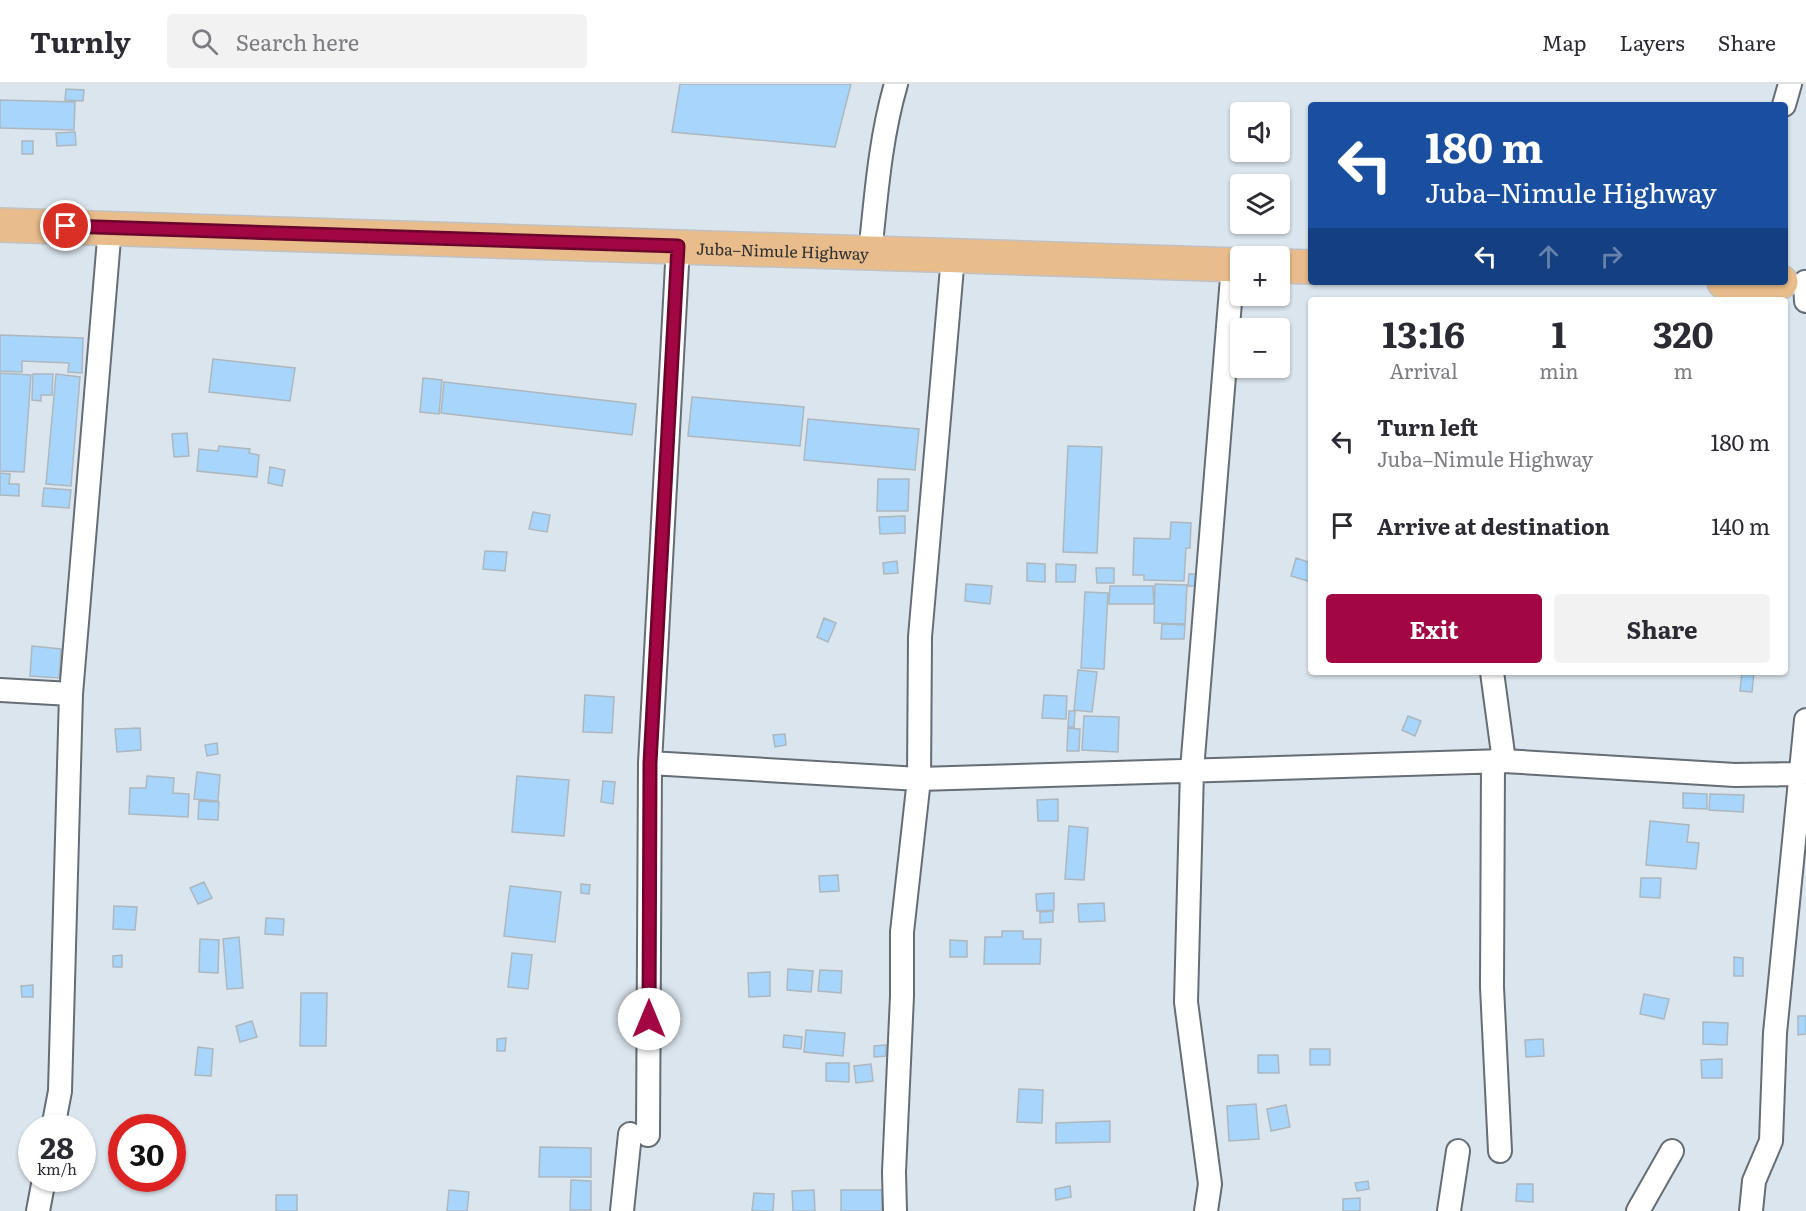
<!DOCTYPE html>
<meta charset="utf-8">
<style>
:root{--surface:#fff;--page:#f2f2f3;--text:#2b2b33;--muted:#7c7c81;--line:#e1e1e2;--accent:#a20643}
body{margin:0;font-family:Literata,serif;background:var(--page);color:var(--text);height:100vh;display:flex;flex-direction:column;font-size:22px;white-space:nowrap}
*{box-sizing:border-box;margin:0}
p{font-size:20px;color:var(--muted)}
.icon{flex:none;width:33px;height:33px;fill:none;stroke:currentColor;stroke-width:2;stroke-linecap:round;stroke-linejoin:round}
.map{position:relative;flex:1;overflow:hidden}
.side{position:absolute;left:1308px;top:213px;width:480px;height:378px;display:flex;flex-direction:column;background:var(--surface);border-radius:6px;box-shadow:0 2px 4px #0004}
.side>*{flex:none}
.top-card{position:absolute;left:1308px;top:18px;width:480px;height:183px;border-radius:6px;box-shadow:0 2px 4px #0004;background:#1a4fa0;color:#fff;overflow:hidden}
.tools{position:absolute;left:1230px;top:18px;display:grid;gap:12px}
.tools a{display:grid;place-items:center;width:60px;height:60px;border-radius:6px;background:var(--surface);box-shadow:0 2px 4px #0004;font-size:30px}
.speed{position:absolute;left:18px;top:1030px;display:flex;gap:12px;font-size:30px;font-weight:700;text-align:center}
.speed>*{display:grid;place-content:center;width:78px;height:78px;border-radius:50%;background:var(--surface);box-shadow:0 2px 4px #0004;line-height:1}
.speed small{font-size:15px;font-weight:400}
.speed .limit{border:9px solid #d22;background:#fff;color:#111}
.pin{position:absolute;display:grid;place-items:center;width:51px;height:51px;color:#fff;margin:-26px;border:3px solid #fff;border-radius:50%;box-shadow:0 2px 6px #0007}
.me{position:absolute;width:66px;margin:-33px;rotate:0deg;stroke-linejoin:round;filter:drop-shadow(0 0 4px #0008)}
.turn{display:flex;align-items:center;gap:21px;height:126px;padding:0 18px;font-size:27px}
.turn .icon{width:78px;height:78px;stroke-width:2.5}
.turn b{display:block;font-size:42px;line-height:51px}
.lanes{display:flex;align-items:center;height:57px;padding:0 18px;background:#0003;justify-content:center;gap:30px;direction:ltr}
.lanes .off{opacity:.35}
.eta{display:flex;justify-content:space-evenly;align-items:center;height:102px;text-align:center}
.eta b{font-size:36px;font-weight:700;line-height:42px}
.action{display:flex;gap:12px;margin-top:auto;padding:12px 18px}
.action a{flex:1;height:69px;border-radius:6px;background:var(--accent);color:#fff;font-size:24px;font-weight:700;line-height:69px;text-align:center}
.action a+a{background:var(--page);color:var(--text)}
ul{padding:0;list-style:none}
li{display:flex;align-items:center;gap:18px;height:84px;padding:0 18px}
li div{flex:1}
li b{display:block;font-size:22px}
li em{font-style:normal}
header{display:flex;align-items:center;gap:36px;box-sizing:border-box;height:84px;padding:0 30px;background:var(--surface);border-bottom:2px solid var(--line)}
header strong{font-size:28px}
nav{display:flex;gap:33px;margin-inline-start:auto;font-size:21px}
.search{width:420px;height:54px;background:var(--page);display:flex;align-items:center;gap:15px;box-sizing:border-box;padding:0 21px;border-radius:6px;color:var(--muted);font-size:22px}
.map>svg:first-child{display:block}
.building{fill:#a8d5fb;stroke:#adb7be;stroke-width:1.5}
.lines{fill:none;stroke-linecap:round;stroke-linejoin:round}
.minor-casing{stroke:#656d75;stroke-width:26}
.primary-casing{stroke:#c0c1c2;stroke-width:36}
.minor{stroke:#fff;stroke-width:22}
.primary{stroke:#e9bc8b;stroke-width:33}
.route-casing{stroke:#69042c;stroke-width:15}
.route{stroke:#a20643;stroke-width:10}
.labels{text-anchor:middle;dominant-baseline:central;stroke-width:5;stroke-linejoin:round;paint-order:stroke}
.street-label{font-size:16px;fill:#2c2f32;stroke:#e8f2fa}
</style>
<header>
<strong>Turnly</strong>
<div class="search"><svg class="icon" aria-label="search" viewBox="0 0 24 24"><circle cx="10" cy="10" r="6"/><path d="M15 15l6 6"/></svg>Search here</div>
<nav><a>Map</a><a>Layers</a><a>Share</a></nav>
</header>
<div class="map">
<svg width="1806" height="1127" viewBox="0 0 1806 1127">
<rect width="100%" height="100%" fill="#dbe5ed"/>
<path class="building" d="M680,0H851L835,63L672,48Z
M66,5L84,6L83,17L65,16Z
M0,16L75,18L74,46L0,44Z
M75,48L76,61L57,62L56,49Z
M22,57H33V70H22Z
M0,251L83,254L82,289L68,288L69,279L22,277V288L0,287Z
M213,275L295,284L290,317L209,308Z
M0,289L31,291L24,388L0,387Z
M33,290H53L52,311H41V317L32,316Z
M56,290L80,293L71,402L46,400Z
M423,294L442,296L439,330L420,328Z
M444,298L636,320L632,351L441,329Z
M692,313L804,323L800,362L688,352Z
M808,335L919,345L915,386L804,376Z
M187,349L189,372L174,373L172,350Z
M219,362L250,365L249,369L259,371L257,393L197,387L199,365L218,367Z
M1068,362L1102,363L1097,469L1063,468Z
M270,383L285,386L282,402L268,399Z
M0,389L10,390L9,400H19V412L0,411Z
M878,395H909L908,427H877Z
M44,404L71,406L69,424L42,422Z
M533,428L550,431L547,448L529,445Z
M905,432V449L880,450L879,433Z
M1171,438L1191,439L1190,464H1186L1184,497L1144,496V491H1133L1134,454L1170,455Z
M485,467L507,468L505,487L483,485Z
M1296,474L1311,479V498L1291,492Z
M897,477L898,489L884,490L883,479Z
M1027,479L1045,480V498L1027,497Z
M1056,480L1076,481L1075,498H1056Z
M1096,484H1114V499H1097Z
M1189,490H1202L1201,502H1188Z
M966,500L992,502L990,520L965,517Z
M1155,500L1187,501L1185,540L1154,539Z
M1110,502H1153L1154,520H1109Z
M1085,508L1108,509L1104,585L1081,584Z
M824,534L836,539L828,558L817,553Z
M1162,540L1185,541L1184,555H1161Z
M32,562L61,565L59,594L30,592Z
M1078,586L1097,588L1092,628L1074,626Z
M1742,588H1754L1752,608L1740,607Z
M585,611L614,613L612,649L583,648Z
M1044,611L1067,612L1066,635L1042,634Z
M1069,627H1075L1074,643H1068Z
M1084,632L1119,633L1118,668L1082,666Z
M1408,632L1421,637L1415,652L1402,646Z
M140,644L141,666L117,668L115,645Z
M1068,644L1080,645L1079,667H1067Z
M785,650L786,661L775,663L773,651Z
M217,659L218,670L207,672L205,661Z
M197,688L220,691L218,717L194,715Z
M147,692L174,694L173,709L189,710L188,733L129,730L130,704H146Z
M517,692L569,696L564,752L512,748Z
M603,697L615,698L613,720L601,718Z
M1683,709L1707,710V725L1683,724Z
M1710,710L1744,711L1743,728L1709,726Z
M1058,715V737H1038L1037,716Z
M199,717L219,718L218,736L198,735Z
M1650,737L1689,741L1687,758L1699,759L1696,785L1646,781Z
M1069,742L1088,744L1084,796L1065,795Z
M838,791L839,807L820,808L819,792Z
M1641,794H1661L1660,814L1640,813Z
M204,798L212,814L198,820L190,804Z
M581,800L590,801L589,810L581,809Z
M510,802L561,808L555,858L504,852Z
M1054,809V826L1037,827L1036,810Z
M1104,819L1105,837L1079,838L1078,820Z
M114,822L137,823L135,846L113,845Z
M1053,827V838L1040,839V828Z
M266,834L284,835L283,851L265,850Z
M1002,847H1023V855H1041L1040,880H984L985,853H1002Z
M239,853L243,904L227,905L223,855Z
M200,855L219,856L218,889L199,888Z
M950,856L967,857V873H950Z
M512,869L532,871L528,905L508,903Z
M122,871V883H113V872Z
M1734,873L1743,874V892H1734Z
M788,885L813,887L811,908L787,906Z
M820,886L842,887L841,909L818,907Z
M770,888V912L749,913L748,889Z
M33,901V913H22L21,902Z
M301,909H327L326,962H300Z
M1644,910L1669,915L1664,935L1640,930Z
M1798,932H1806V950L1798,951Z
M252,937L257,953L240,958L236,942Z
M1703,938L1728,939L1727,961L1703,960Z
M806,946L845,949L843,972L804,968Z
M784,951L802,953L801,965L783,963Z
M506,954L505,967H497V955Z
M1543,955L1544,972L1526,973L1525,956Z
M886,961V972L874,973V962Z
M198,963L213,965L211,992L195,991Z
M1310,965H1330V981H1310Z
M1258,971H1278L1279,989H1258Z
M1722,975V994H1702L1701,976Z
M826,979H849V998L826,997Z
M871,980L873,997L856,999L854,982Z
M1019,1005L1043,1006L1042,1039L1017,1038Z
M1256,1020L1259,1055L1229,1057L1227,1022Z
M1286,1021L1290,1043L1271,1047L1267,1025Z
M1110,1037V1058L1056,1059V1039Z
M540,1063L591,1064V1093H539Z
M571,1096L591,1097V1126H570Z
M1368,1097L1369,1105L1357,1107L1355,1099Z
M1517,1100H1533V1118L1516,1117Z
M1070,1102L1071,1113L1056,1116L1055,1105Z
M449,1106L469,1108L467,1127H447Z
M814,1106L815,1127H793L792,1107Z
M841,1106H882V1127H841Z
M754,1109L774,1110L773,1127H752Z
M276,1111H297V1127H276Z
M1360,1114V1127H1343V1115Z"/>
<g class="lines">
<defs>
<path id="minor" d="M1784,21L1790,0
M870,170C876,113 880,55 896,0
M1805,198L1806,217
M1492,588L1504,677
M0,606L71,610
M1493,677L1492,903L1500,1067
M650,679L919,695L1504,677L1735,691L1801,690
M53,1044L60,1007L71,610L110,143
M648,1051L650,679L678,162
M38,1127L44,1095
M622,1127L630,1050
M895,1127L894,1088L902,912V848L919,695L920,553L953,172
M1206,1127L1210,1100L1186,918L1192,686L1233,181
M1449,1127L1458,1067
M1638,1127L1672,1067
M1751,1127L1754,1097L1771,1057L1775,949L1806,636"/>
<g id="primary">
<path id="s1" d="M0,141L1240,181"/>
<path d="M1280,182L1311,183"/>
<path d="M1724,198H1781"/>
</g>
</defs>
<use href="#minor" class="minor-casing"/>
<use href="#primary" class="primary-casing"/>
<use href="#minor" class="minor"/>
<use href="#primary" class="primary"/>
</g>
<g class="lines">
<defs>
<path id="route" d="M66,142L678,162L650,679L649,935"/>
</defs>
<use href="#route" class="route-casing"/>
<use href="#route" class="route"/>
</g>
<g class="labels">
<g class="street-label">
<text stroke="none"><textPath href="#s1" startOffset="783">Juba–Nimule Highway</textPath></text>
</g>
</g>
</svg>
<div class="tools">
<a><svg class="icon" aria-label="sound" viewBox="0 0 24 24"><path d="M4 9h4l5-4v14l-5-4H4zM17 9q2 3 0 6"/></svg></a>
<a><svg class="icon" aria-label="layers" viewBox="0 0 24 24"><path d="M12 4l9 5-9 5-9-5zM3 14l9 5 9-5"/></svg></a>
<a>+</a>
<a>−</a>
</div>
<div class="speed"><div>28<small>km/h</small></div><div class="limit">30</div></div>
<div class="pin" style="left:66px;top:142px;background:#d93025"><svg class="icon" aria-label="arrive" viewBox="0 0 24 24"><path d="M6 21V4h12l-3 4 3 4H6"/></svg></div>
<svg class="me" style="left:649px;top:935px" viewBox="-20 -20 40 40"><circle r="19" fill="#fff"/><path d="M0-13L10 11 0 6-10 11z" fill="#a20643"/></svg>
<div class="top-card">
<div class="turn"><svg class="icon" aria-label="left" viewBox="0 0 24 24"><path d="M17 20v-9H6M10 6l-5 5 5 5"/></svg><div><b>180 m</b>Juba–Nimule Highway</div></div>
<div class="lanes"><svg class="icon" aria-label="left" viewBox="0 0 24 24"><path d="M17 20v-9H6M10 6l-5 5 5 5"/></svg><svg class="icon off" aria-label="ahead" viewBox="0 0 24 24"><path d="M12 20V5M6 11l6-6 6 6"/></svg><svg class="icon off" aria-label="right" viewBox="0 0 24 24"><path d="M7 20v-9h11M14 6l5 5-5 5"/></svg></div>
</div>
<section class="side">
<div class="eta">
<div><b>13:16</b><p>Arrival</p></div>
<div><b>1</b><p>min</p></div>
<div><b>320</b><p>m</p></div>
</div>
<ul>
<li><svg class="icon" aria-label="left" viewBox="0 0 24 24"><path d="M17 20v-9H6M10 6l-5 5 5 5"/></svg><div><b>Turn left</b><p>Juba–Nimule Highway</p></div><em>180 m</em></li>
<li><svg class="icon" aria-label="arrive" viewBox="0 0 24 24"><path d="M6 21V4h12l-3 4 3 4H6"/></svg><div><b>Arrive at destination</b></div><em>140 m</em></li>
</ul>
<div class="action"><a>Exit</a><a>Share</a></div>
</section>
</div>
